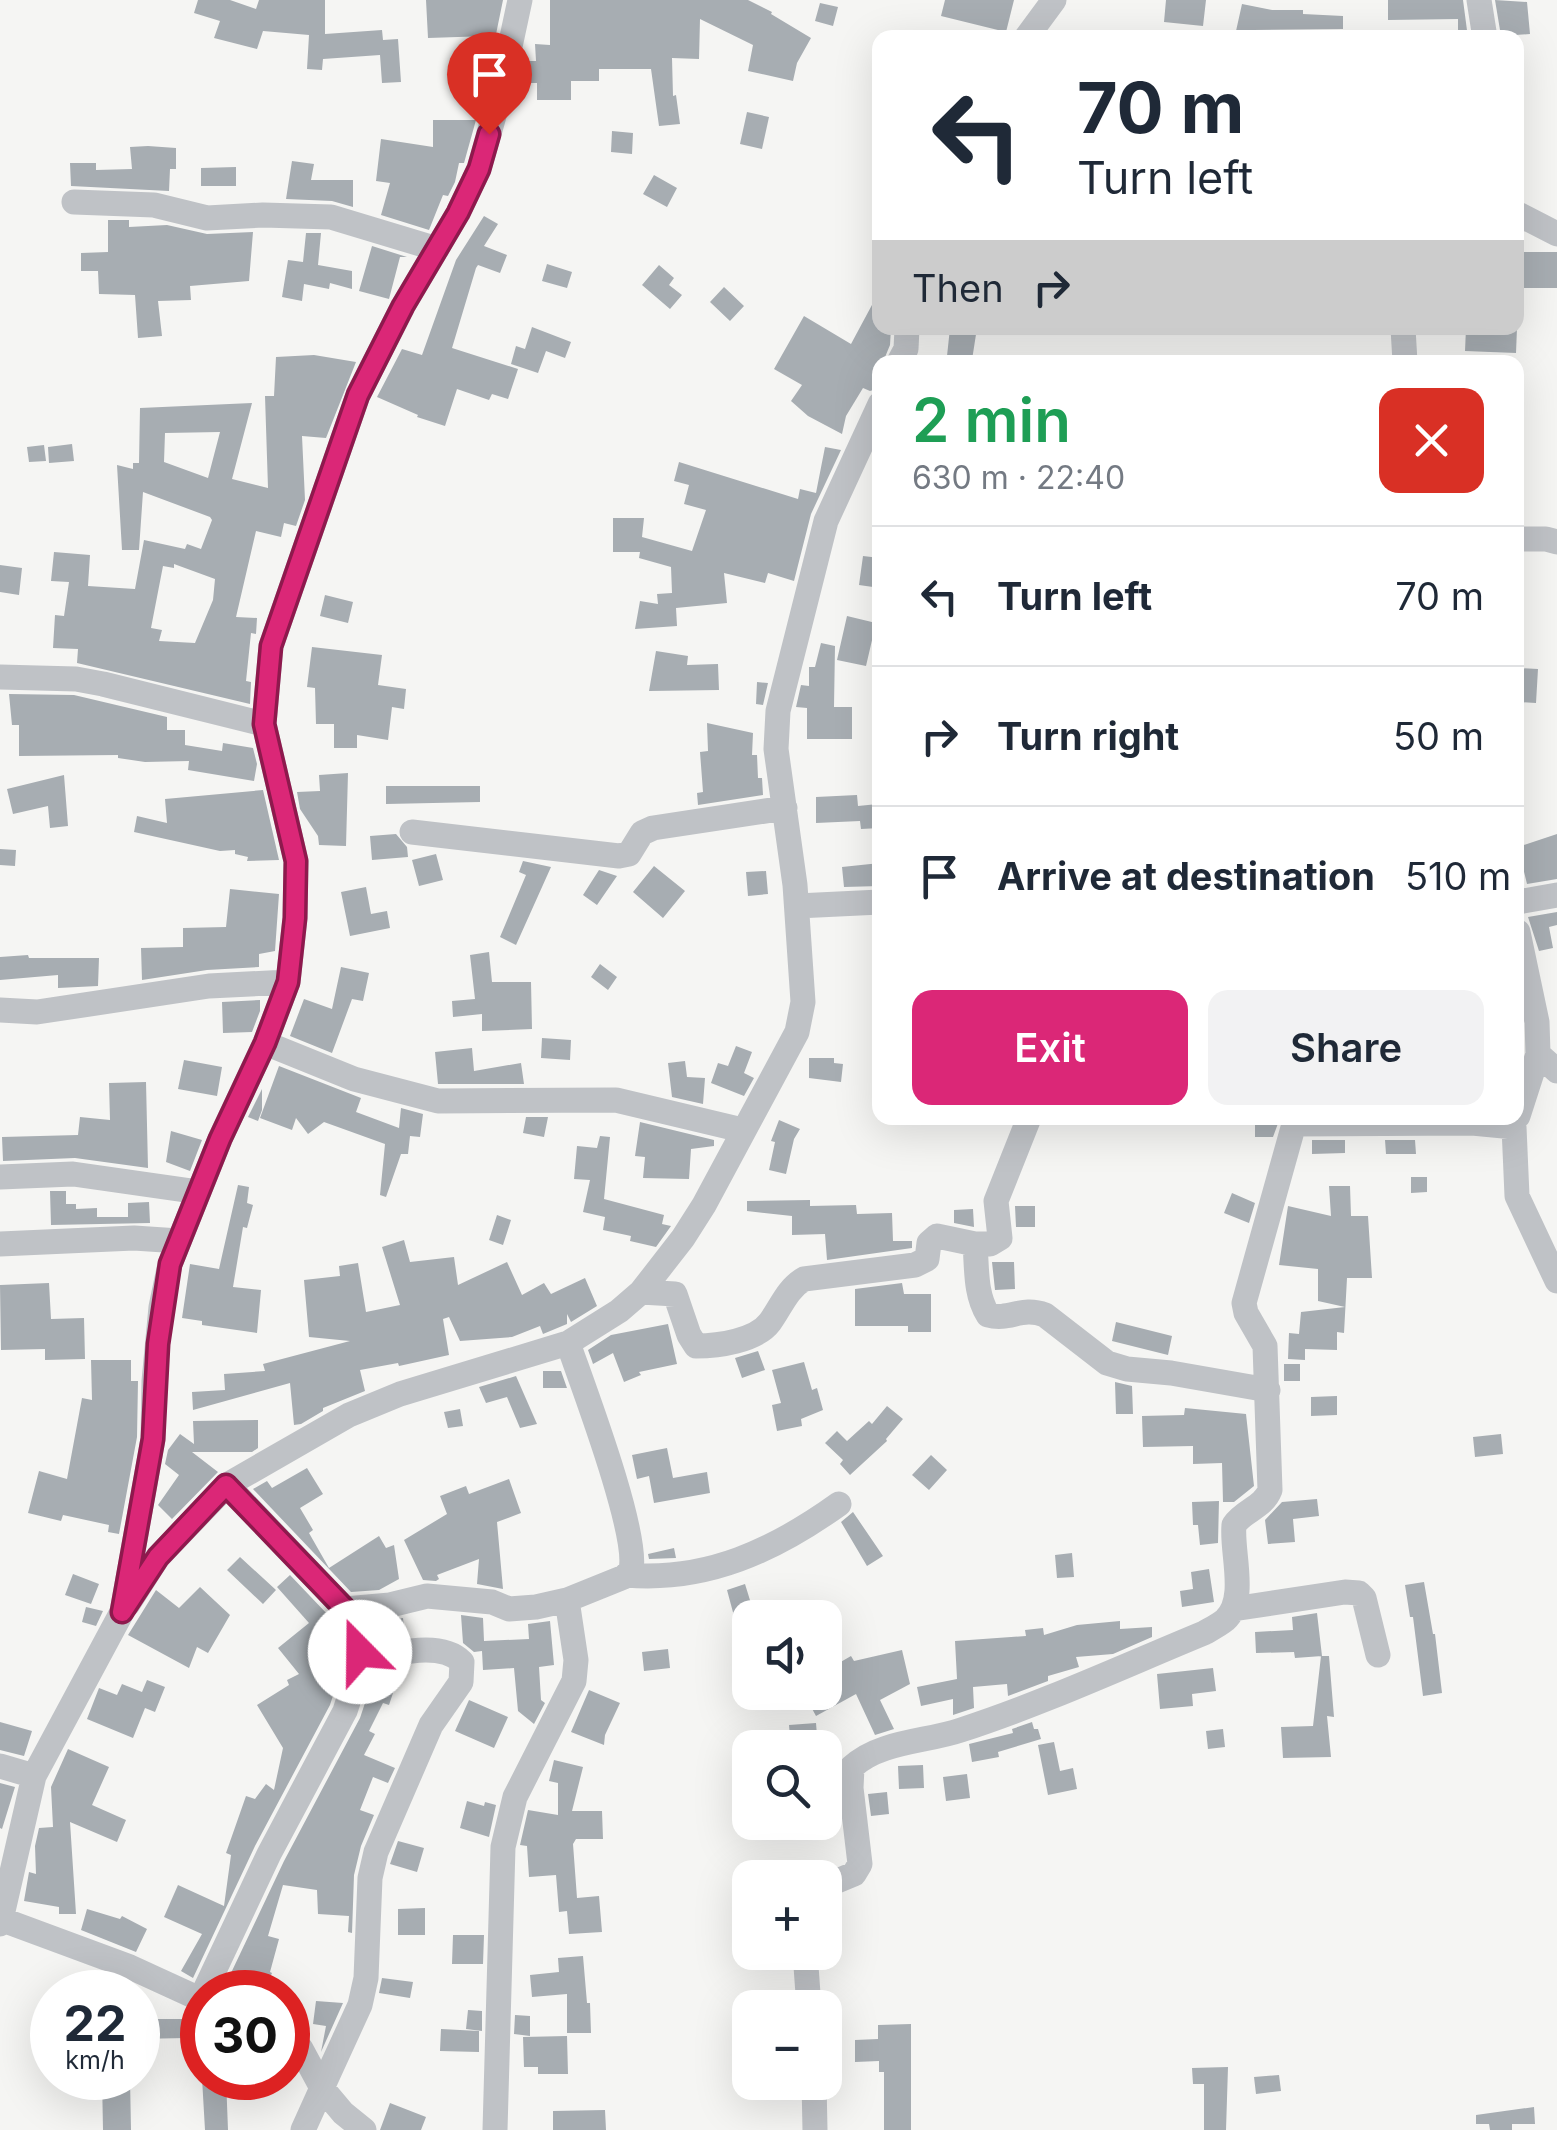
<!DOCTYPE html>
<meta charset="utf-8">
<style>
:root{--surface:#fff;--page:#f2f2f3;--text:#1f2937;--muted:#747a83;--line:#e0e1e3;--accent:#db2777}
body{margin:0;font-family:Inter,sans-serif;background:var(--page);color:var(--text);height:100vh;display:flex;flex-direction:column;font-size:38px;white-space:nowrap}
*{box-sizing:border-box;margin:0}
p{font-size:32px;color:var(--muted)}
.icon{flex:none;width:55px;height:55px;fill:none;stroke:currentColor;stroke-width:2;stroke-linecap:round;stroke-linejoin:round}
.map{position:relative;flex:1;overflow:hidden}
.drawer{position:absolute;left:872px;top:355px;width:652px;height:770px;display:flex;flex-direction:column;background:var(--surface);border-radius:20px;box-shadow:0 10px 40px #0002}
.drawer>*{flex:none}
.banner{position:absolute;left:872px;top:30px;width:652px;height:305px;border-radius:20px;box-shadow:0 10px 40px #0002;background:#fff;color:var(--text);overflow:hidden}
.buttons{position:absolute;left:732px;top:1600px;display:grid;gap:20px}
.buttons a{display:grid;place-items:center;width:110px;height:110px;border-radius:20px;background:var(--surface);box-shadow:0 10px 40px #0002;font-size:50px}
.speed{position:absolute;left:30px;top:1970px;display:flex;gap:20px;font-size:50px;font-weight:700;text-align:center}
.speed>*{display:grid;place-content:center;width:130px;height:130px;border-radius:50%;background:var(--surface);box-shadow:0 10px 40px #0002;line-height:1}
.speed small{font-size:25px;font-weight:400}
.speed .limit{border:15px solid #d22;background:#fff;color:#111}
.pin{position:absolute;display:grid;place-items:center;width:85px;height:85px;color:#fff;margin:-102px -42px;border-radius:50% 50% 50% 0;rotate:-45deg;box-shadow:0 0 10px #0007}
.pin .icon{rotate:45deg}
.me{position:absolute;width:110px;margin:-55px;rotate:338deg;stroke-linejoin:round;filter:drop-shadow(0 0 8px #0008)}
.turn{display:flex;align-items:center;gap:35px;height:210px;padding:0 40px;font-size:45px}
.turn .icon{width:130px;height:130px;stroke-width:2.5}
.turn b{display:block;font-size:70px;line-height:85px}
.then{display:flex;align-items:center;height:95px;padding:0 40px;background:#0003;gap:20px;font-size:38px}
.round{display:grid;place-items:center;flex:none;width:105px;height:105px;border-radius:20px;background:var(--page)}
.head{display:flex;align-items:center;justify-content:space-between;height:170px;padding:0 40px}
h1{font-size:60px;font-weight:600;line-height:75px;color:#1e9e55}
.cta{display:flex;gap:20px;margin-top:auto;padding:20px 40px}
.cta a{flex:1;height:115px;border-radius:20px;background:var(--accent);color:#fff;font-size:40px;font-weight:600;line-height:115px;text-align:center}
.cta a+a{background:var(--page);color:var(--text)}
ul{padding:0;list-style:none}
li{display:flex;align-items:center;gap:30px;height:140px;padding:0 40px;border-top:2px solid var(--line)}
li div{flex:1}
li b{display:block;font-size:38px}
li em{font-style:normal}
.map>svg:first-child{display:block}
.building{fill:#a7adb2;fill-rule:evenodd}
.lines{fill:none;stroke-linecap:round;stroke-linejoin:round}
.minor{stroke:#bfc2c6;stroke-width:25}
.route-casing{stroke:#8e194d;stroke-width:25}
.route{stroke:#db2777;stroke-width:18}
</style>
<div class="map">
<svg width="1557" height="2130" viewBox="0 0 1557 2130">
<rect width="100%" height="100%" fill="#f5f5f3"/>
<path class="building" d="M198,0H230L256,9L259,0H325V34L382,30L383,40L398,39L401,82L382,83L380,55L323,59L322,70L307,69L309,35L263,31L257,49L214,38L220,21L194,13Z
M426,0H503L484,93L478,92L488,36L428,38Z
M550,0H748L772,12L771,14L811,38L797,63L793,81L748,71L753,45L700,19L699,59L672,58L673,96L676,95L680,124L659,126L651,69H599V81H571V100H537V83H519L524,61H536L535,44L550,45Z
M945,0H1014L1006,32L941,16Z
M1166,0H1206L1203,26L1164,22Z
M1388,0H1463L1468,38H1458V19L1388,20Z
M1495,0L1527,2L1530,34L1501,36Z
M820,3L838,7L833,26L815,21Z
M1242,4L1272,10H1303V14L1343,16V29L1253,30L1252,34L1236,31Z
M747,112L769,117L762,149L740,144Z
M433,120H476L464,163H459L455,182L448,196L443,195L429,230L381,215L390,183L376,181L381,139L433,147Z
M612,131L633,133L632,154L611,152Z
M148,146L176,148V169H170L169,191L71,186L70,163H96V170L132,169L130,147Z
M292,161L314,164L311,180H353V207L332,201L286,199Z
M236,167V186H201V168Z
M654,175L677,188L667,207L643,194Z
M484,216L498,224L484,246L507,255L500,273L478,265L476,268L452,348L518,369L508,399L492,394L489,400L457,389L445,426L417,417L418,415L377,397L402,349L422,355L456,260Z
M108,220H129V227L167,225L207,234L253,232L249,281L190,286L191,300L158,301L162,336L138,338L135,295L99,294L98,271H81V253L108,252Z
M306,233H321L318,265L352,271V289L330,283L329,289L304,284L302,301L282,297L288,260L303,262Z
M372,246L407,257H400L389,299L359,291Z
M1518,252H1557V288H1518Z
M547,264L572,272L567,288L542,281Z
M659,265L674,278L669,285L682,295L670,309L642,285Z
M724,287L744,306L730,321L710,302Z
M880,290V328H891L890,345L883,362H880V388L870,391L863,388L846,416L842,434L808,416L791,401L802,385L774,369L804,316L851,344Z
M532,327L571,342L565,358L546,351L538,373L511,364L516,346L525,349Z
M950,328H977L972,360L947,356Z
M1466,328H1517L1516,353L1465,351Z
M314,355L356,362L326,438L302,436L305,500L296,526L284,523L281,537L256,531L236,617L257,618L256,634L251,633L246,681L251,682L250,704L77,663L78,649L53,648L55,615L64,616L69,582L51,581L54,552L90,555L88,586L135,589L144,540L185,549L187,544L201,549L212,520L210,517L143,492L139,550H122L117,465L133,469V463H139L140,408L252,403L232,479L268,488L265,396H274L276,357ZM220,432L208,478L164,462L165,433ZM174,564L215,579L213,600L195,643L159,641L162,630L151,628L163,566L174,568Z
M72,444L74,461L49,463L48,447Z
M44,445L46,461L29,462L27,447Z
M825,447L841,450L811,514L794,581L768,573L765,583L724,573L727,603L676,608L677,626L635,629L640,601L658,604L657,594L672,593L671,567L639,558L640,552H613V518H644L642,537L692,551L706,510L684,504L689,485L674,481L679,462L798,499L800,489L816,493Z
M863,556L880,558V588L859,585Z
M0,565L22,568L19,595L0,592Z
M325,595L353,602L348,623L320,616Z
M847,616L876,623L866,666L837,660Z
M821,643L835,646L834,707H852V739H807V708L796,707L801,685L809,686V667H815Z
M312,647L382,655L378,685L406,689L404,709L392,707L388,740L357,735V748H334V724H316L315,688L307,687Z
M656,651L688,656L687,665L718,664L719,690L649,691Z
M1518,668L1538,669L1536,703L1518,702Z
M757,682L768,683L763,705L756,704Z
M9,694L74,695L167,717V730H185V745L222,751L223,743L253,748L257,764L254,781L188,770L189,761L145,762L118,758V755L19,756V725H12Z
M707,723L753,733L752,755H757L758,778H762L763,795L698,805L697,793L703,792L700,752L708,751Z
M348,773L346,846L319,845L318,836L300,809L297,792L320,791L319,775Z
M64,775L68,826L50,828L48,806L13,814L7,789Z
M386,786H480V802L386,804Z
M263,790L279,860L247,861L248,857L235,854V850L220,851L134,832L137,816L167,823L165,799Z
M857,795L858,806L878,804L880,828L861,829L860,821L816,823V797Z
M396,834L407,847L408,857L372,860L370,836Z
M1557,834V879L1527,884L1518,847Z
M0,849L16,850L15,866L0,865Z
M436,854L443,880L419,886L412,860Z
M523,861L551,867L516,945L500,937L526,875L519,872Z
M880,863V886L844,887L842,867Z
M654,866L685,891L663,918L633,892Z
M599,870L617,876L597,905L583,895Z
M766,871L768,894L748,896L746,872Z
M366,887L371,914L387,911L390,928L350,936L341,892Z
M230,889L279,894L275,951L259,954V967L207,970L142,980L141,948L183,947V928L226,927Z
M1557,912V925L1549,927L1553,948L1539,951L1528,917Z
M489,952L492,982H531L532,1029L482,1031V1014L453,1017L452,1001L475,999L470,955Z
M28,955L29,958H99L98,986L58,988V975L0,980V957Z
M600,964L617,977L608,990L591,977Z
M341,967L369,973L363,1001L352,999L332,1053L290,1036L304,999L332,1009Z
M260,1000V1011L252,1032L223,1033L222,1002Z
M542,1038L571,1040L570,1060L541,1058Z
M736,1046L752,1052L744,1073L754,1078L744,1096L711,1083L718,1063L728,1066Z
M472,1048L474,1071L521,1063L524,1084H438L435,1052Z
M809,1058H834V1063L843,1064L841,1082L809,1078Z
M184,1060L222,1067L217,1096L178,1089Z
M685,1061L687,1077L705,1078L703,1104L672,1097L668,1063Z
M279,1066L361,1098L356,1112L399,1128L401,1108L423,1114L420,1137L410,1136L408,1154H401L386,1197L380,1195L385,1144L324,1122L308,1134L296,1118L292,1130L260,1118Z
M146,1082L148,1168L75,1158L3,1161L2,1137L78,1135L80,1117L110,1120L109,1083Z
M262,1089V1110L258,1121L248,1117Z
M526,1117H548L544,1137L523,1133Z
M1251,1118H1280L1273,1137H1255V1123L1250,1121Z
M779,1120L800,1129L794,1139L786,1174L769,1170L775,1142L771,1141Z
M640,1122L714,1140V1146L691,1149L689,1179L643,1178L645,1157L635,1156Z
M171,1131L202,1140L190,1171L166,1162Z
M600,1136L610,1137L604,1199L664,1215L662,1224L671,1226L656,1247L630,1241L631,1236L603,1230L605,1217L583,1212L590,1180L574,1179L577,1146L597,1148Z
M1312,1140H1345V1153L1312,1154Z
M1385,1140H1415L1416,1154H1386Z
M1411,1177H1427V1192L1411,1193Z
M238,1185L249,1187L247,1203L253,1205L247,1228L243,1227L233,1287L261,1290L257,1333L202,1325V1321L182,1318L190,1264L219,1269Z
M1329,1186H1350L1351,1216H1368L1372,1278H1347L1344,1333L1337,1332V1350L1305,1349V1360L1288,1359L1289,1333L1299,1334L1301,1312L1345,1307L1318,1301V1269L1279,1265L1288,1206L1331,1216Z
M50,1191H66V1204H76V1209L97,1208V1217H128V1203L149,1202L150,1223L51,1225Z
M1232,1193L1255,1203L1249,1223L1224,1213Z
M810,1200V1206L856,1205L857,1214L892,1213L893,1241H912V1248L827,1260L825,1234L792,1235V1216L747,1211V1201Z
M1015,1206H1035V1227H1016Z
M973,1209L974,1227L954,1223V1210Z
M497,1215L511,1220L503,1245L489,1240Z
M404,1240L410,1262L454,1257L458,1285L507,1262L522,1295L544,1283L551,1294L585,1278L597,1306L571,1322L567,1314V1324L543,1334L540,1326L512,1337L460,1341L449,1317L443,1319L449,1355L399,1366L398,1363L360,1370L365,1391L323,1408V1411L301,1424L294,1425L290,1383L193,1410L192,1392L225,1390L224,1374L265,1371L263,1364L350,1341L309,1337L304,1280L340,1276L339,1266L358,1263L366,1312L400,1305L382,1247Z
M992,1262H1014L1015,1289L995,1290Z
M49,1283L51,1319L84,1318L85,1359L45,1360V1349L1,1350L0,1285Z
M902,1283L904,1294H931V1332H908V1326H855V1289Z
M1116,1322L1172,1336L1168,1355L1112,1341Z
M668,1324L677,1364L639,1372L641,1375L624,1382L613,1353L593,1364L592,1361L588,1350L611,1335Z
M758,1351L765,1370L742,1378L735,1358Z
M91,1360H131V1381H138L137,1437L119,1534L108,1532L109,1525L63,1515L61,1521L28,1513L39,1471L67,1479L82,1398L92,1400Z
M804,1362L812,1390L817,1388L823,1410L801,1419L802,1426L777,1431L772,1405L781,1403L772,1370Z
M1284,1364H1300V1381H1284Z
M543,1371H561L567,1388H543Z
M516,1376L537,1424L520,1428L507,1397L486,1403L479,1387Z
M1115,1382L1132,1386L1133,1414H1116Z
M1337,1396V1415L1311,1416V1397Z
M887,1406L903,1419L886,1439L887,1441L850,1475L840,1464L843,1460L825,1443L837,1431L847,1441L869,1421L872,1424Z
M1185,1408L1246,1414L1254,1486L1234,1502H1223L1222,1463L1193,1464V1446L1143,1447L1142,1416L1184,1415Z
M460,1409L463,1426L448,1428L444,1412Z
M258,1420V1448L252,1452H192L218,1472L172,1519L158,1505L179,1475L165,1464L168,1450L180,1434L194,1444L193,1421Z
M1501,1434L1503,1454L1475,1457L1473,1437Z
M667,1448L673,1478L707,1472L710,1493L654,1503L649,1476L637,1479L632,1455Z
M931,1455L947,1470L929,1490L912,1475Z
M307,1468L323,1494L300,1508L313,1530L309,1533L329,1568L379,1536L386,1548L394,1545L399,1579L379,1590L351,1592L253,1489L267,1481L272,1488Z
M509,1479L521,1513L497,1522L503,1589L477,1584L479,1559L437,1575L439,1579L436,1581L423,1580L404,1540L447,1514L440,1496L466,1486L469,1494Z
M1317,1499L1319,1516L1293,1519L1295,1542L1268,1544L1265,1520L1282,1502Z
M1219,1501L1218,1543L1200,1545L1198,1525H1193L1192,1502Z
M853,1512L883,1556L867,1566L841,1522Z
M674,1548L676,1558L649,1559L648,1554Z
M1072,1553L1074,1577L1057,1578L1055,1555Z
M240,1557L276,1590L263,1604L227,1570Z
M1209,1569L1214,1602L1182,1607L1180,1591L1193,1589L1191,1572Z
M73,1574L99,1584L91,1604L65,1595Z
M290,1575L329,1616L327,1617L331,1618L339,1635L344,1661L330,1705L255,1846L193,1978L181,1971L202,1934L164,1917L178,1885L224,1906L231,1855L226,1853L246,1796L255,1799L266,1784L274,1790L283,1748L257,1705L289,1685L287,1680L299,1674L278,1648L309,1623L277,1587Z
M1424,1582L1433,1634H1435L1442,1693L1423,1696L1413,1617H1410L1405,1585Z
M745,1584L753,1610L734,1616L727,1590Z
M200,1587L230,1615L208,1653L197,1647L189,1668L128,1635L156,1590L179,1608Z
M86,1607L103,1611L96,1626L82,1622Z
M1317,1613L1322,1656L1295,1658L1294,1652L1256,1653L1255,1632L1293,1630L1292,1617Z
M461,1615L483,1618L484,1641L529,1639L528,1624L550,1621L554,1665L539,1667L541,1700L545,1703L534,1724L518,1711L514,1668L483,1670L482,1651L474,1652L463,1643Z
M403,1618L404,1629L397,1630L399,1636L374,1642L370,1623Z
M1120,1621V1629L1152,1627V1637L1113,1654L1076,1657L1079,1667L1048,1676V1681L1008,1696L1007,1684L973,1687L974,1708L953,1715V1699L921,1706L917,1687L957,1679L955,1641L1026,1636L1025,1630L1043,1628L1044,1635L1077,1625Z
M668,1649L670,1668L644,1671L642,1652Z
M902,1650L910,1684L880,1700L894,1729L875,1735L856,1694L816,1716L803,1692H825V1671L851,1656L854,1661Z
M1321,1656H1329L1334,1717L1327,1716L1331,1757L1283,1758L1281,1727L1313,1726Z
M1213,1668L1216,1691L1192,1694L1193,1706L1160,1709L1157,1674Z
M374,1676L396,1684L389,1705L383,1703L369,1731L375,1734L364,1755L395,1768L388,1783L373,1777L360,1810L374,1815L361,1846L354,1875L352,1933L348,1932L349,1916L318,1914L317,1890L283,1885L268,1936L279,1939L270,1972L272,1973L264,1992H222L284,1861L360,1718Z
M147,1680L165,1687L155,1712L145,1708L133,1738L87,1719L99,1688L117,1695L122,1684L142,1692Z
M589,1690L620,1703L605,1735L604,1745L571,1732Z
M469,1700L508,1717L494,1748L455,1731Z
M0,1722L32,1731L24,1756L0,1750Z
M1032,1722L1034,1729H1038L1041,1739L998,1752L999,1757L972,1762L969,1744L1013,1733L1012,1729Z
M816,1723L818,1748H791L789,1725Z
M1223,1729L1225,1747L1208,1749L1206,1731Z
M1054,1742L1060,1771L1073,1768L1077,1789L1048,1795L1038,1745Z
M68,1749L109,1767L92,1805L126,1820L117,1842L70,1822L76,1914H59V1907L24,1901L29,1872L36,1874L35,1846L39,1828L53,1827L51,1787Z
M554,1760L583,1767L572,1811H602L603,1839H576L573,1844L577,1898L599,1896L602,1932L569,1934L567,1911L559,1912L556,1875L529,1877L527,1846L520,1845L528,1810L558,1815V1783L549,1781Z
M923,1765L924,1788L899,1789L898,1766Z
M967,1774L970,1798L946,1801L943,1777Z
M0,1783L15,1787L2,1829L0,1828Z
M887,1792L889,1814L871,1816L868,1794Z
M467,1801L484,1806L485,1802L496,1805L489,1837L460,1828Z
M398,1841L424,1848L417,1872L390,1864Z
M425,1908V1935H398V1909Z
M87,1909L120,1919L122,1916L147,1929L136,1952L81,1930Z
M453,1935H484L483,1964H452Z
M583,1956L587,2003H590L591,2033H567V1994L532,1997L530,1975L559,1972L558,1958Z
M382,1978L413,1982L410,1998L379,1993Z
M316,2001L343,2003L321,2052L326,2026L313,2024Z
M468,2010L482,2011V2031L466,2029Z
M515,2015L530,2016V2036L514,2034Z
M138,2019H186V2038L138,2039Z
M911,2024V2130H884V2072H879V2061L855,2062V2040L878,2039V2025Z
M441,2029L479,2031V2052L440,2051Z
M567,2036L568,2074H538V2067H524L523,2037Z
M1228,2067L1226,2130H1204V2084H1193L1192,2068Z
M1279,2075L1281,2091L1256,2094L1254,2077Z
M102,2078H130L131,2130H103Z
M202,2078H226L228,2130H205Z
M390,2103L426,2117L421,2130H380Z
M1534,2107L1535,2124H1512V2130H1490L1489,2124H1476V2115Z
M605,2110L606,2130H553V2111Z"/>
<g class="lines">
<path class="minor" d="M1479,0L1485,38
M1026,38L1054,0
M74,202L154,205L207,218L263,215L331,217L437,249
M1518,214L1557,234
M1403,328L1405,362
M899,362L906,349L907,328
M1518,539H1546L1557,542
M0,677L76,679L103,684L264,724
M412,832L619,856L629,854L642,833L653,828L785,808
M1518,902L1557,895
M797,906L880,902
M1518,932L1537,1022L1538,1054L1557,1071
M0,1010L37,1012L209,986L288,982
M265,1043L354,1079L438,1101L616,1100L742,1130
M1518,1116L1538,1054
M0,1177L73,1174L199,1192
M0,1244L134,1238L179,1241
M975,1244H990L1000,1238L996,1201L1029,1118
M641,1292L675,1294L689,1335L696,1346C718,1346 756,1341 770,1322C781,1307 787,1289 804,1279L915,1265L927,1259L929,1243L937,1236L975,1244C977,1269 975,1294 988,1315C1010,1321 1021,1306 1045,1315L1107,1363L1127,1369L1171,1373L1268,1390
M626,1575C707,1582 775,1550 839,1504
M128,1604L158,1557L227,1485L349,1415L400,1394L568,1343L619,1311L641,1292L683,1238L704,1205L797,1032L803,1002L795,885L776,749L778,711L826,521L880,404
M345,1609L390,1605L427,1596L492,1602L509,1609L536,1607L567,1600L624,1577L631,1570C639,1533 583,1386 568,1343
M1233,1609L1345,1592L1359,1593L1364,1598L1378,1655
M361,1662C389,1655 439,1639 462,1662L461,1682L431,1725L376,1852L370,1878L366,1978L360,2005L322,2088L343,2113L364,2130
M0,1766L34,1776
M825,1886L854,1874L860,1864L851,1788L852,1767C880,1741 926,1742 961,1730C1044,1703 1124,1666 1204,1633C1211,1629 1219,1625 1225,1620C1248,1599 1231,1552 1234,1525C1244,1510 1263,1508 1270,1490L1265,1346L1246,1313L1244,1303L1294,1124L1472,1123L1514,1127L1517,1196L1557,1281
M3,1920L130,1967L202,2000
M0,1924L34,1776L122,1612L153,1439L154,1381L161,1307L170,1264L220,1139L265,1043L288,982L295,918L296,861L264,724L271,646L358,395L403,306L458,213L479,169L499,98L520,0
M805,1952L809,2008
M204,1992L269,1854L345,1711L361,1662L355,1630L345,1609L227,1485
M288,2039L301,2049L322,2088L303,2130
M814,2082L815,2130
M495,2130L503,1847L515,1797L574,1681L576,1660L567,1600"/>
</g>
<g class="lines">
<defs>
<path id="route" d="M360,1652L345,1609L226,1485L158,1557L122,1612L153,1439L158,1344L170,1264L220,1139L265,1043L288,982L295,918L296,861L264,724L271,646L358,395L403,306L458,213L479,169L489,134"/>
</defs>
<use href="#route" class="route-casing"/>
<use href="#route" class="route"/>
</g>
</svg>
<div class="buttons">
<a><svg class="icon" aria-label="sound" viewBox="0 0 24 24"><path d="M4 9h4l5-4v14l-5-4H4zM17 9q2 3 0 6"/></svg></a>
<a><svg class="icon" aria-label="search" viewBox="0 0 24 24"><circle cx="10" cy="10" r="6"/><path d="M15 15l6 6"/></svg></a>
<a>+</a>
<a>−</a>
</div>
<div class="speed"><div>22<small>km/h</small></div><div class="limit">30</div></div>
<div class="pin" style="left:489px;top:134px;background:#d93025"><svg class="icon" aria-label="arrive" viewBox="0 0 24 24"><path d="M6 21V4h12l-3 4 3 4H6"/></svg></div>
<svg class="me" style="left:360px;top:1652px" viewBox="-20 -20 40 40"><circle r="19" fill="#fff"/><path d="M0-13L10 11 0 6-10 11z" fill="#db2777"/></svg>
<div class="banner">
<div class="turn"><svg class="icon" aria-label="left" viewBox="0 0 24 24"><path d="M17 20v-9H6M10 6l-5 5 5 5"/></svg><div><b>70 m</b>Turn left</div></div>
<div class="then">Then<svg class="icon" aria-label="right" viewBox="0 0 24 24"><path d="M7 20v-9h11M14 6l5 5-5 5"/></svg></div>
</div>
<section class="drawer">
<div class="head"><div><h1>2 min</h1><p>630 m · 22:40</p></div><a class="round" style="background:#d93025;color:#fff"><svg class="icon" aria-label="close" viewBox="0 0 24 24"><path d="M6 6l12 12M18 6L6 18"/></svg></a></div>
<ul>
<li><svg class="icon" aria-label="left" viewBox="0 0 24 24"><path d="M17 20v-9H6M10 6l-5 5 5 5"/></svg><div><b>Turn left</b></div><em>70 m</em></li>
<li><svg class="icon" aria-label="right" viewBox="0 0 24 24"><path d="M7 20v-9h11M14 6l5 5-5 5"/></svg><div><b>Turn right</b></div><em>50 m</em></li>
<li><svg class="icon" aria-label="arrive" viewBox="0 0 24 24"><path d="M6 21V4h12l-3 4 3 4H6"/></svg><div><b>Arrive at destination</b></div><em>510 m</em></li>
</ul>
<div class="cta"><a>Exit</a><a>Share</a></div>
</section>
</div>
